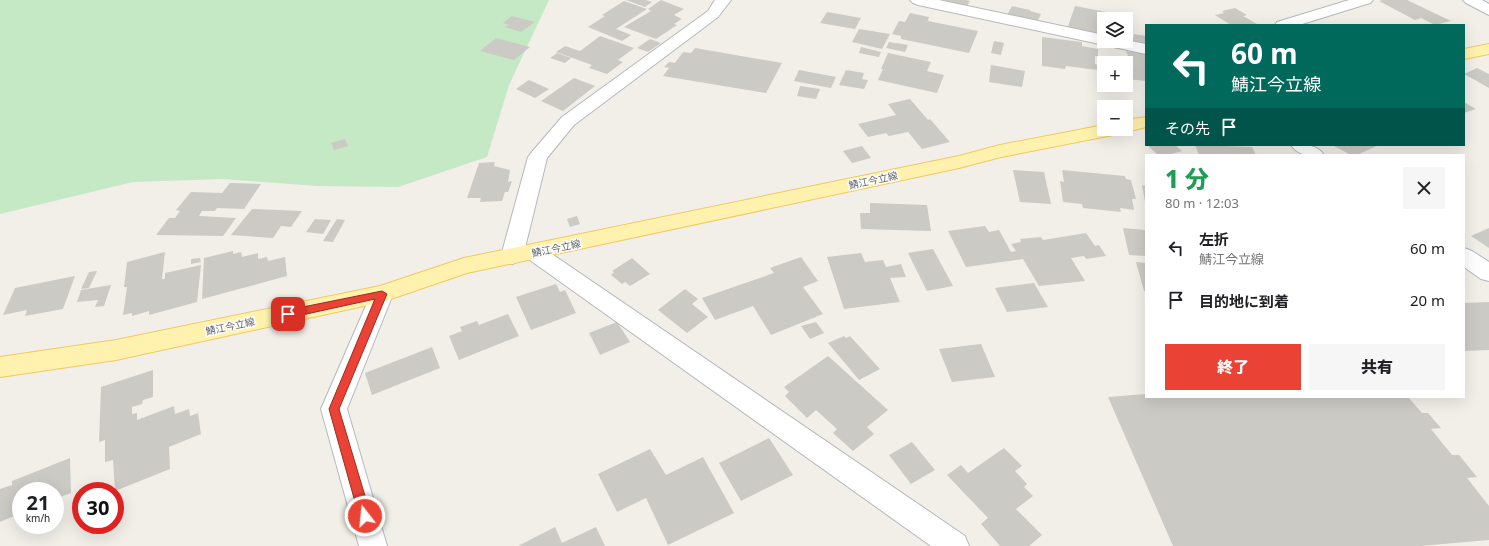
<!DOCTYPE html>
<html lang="ja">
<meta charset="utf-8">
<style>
:root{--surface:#fff;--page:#f6f6f6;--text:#202124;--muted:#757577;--accent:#ea4335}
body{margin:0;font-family:"Noto Sans","Noto Sans JP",sans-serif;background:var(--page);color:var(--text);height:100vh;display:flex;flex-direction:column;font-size:15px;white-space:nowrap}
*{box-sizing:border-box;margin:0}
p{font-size:13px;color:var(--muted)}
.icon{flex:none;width:22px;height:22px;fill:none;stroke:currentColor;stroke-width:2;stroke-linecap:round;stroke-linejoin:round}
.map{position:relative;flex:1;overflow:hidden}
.drawer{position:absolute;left:1145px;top:154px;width:320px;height:244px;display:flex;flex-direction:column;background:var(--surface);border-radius:0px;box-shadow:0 4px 16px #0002}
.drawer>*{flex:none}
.guide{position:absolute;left:1145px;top:24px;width:320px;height:122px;border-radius:0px;box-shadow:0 4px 16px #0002;background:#00695c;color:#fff;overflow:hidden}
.controls{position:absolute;left:1097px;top:12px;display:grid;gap:8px}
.controls a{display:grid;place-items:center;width:36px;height:36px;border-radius:0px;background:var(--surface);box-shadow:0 4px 16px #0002;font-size:20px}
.speed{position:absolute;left:12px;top:482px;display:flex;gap:8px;font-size:20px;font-weight:700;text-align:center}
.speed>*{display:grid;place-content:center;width:52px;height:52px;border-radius:50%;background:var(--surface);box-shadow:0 4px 16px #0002;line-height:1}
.speed small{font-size:10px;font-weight:400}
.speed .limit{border:6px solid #d22;background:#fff;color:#111}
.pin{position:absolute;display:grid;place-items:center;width:34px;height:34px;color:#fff;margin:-17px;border-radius:8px;box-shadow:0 2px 6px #0006}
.me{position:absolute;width:44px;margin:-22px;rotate:344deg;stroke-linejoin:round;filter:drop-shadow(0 0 3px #0008)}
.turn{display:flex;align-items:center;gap:14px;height:84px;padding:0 20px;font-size:18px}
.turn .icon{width:52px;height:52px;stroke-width:2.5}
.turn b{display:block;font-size:28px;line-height:34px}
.then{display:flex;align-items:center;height:38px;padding:0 20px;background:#0003;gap:8px;font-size:15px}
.round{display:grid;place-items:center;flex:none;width:42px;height:42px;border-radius:0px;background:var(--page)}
.head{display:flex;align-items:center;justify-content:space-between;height:68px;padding:0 20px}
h1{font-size:24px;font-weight:800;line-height:30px;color:#1e9e55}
.cta{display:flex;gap:8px;margin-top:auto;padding:8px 20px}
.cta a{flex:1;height:46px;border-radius:0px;background:var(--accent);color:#fff;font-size:16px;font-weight:800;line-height:46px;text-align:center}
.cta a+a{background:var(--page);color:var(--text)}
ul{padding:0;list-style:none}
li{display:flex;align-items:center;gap:12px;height:52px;padding:0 20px}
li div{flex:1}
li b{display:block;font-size:15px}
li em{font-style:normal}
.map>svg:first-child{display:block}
.green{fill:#c5e8c5}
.building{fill:#cccac5}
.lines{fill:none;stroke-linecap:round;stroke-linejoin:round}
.minor-casing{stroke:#b5b8bc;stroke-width:2}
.major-casing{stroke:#f2c960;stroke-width:2}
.minor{fill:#fff;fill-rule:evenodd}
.major{fill:#fff2af;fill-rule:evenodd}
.route{fill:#ea4335;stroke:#982c22}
.labels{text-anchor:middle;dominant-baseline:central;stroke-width:3;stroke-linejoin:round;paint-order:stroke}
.street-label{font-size:10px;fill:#5f6368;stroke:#fff}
</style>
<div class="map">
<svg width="1489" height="546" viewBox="0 0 1489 546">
<rect width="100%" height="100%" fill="#f1efe8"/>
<path class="green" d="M0,0H549L509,85L487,157L398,187L317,186L222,179L133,182L0,214Z"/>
<path class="building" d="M626,0H646L652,2L645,7Z
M661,0L684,9L674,15L682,19L674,24L677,25L656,39L624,27L651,11L648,9Z
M942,0H966L970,1L967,6Z
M1383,0H1407L1451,21L1435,25L1421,18L1415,20L1379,1Z
M624,1L647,9L616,29L631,35L622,41L588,27L605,16L602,15Z
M1012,6L1030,10V11L1041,14L1037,22L1007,15Z
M1075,6L1122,15L1121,19H1104V36L1067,29Z
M1235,8L1247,15L1243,16L1257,24L1231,25L1215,15L1224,13L1222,11Z
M827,12L861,18L855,29L820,23Z
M910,13L929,17L928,21L978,31L969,53L901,39V36L892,34L899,21L905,22Z
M512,16L535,22L521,32L505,27L509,25L503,23Z
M1126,21L1132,22L1129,42L1126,41Z
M859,29L890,34L882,49L852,42Z
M1134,34L1146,36V45L1132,42Z
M600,36L634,48L618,60L623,62L607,74L589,68L592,65L556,52L565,46L580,51Z
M1042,37L1082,42V46L1098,49V57L1095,56V64L1098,65V70L1066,66L1065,69L1042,66Z
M496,38L530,47L514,60L480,51Z
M650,39L661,43L648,52L637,48Z
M994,41L1004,43L1001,55L991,53Z
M889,42L908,45L905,52L886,48Z
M861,47L881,52L879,57L859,53Z
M695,48L782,63L766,93L663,76L669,68L664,67L669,62L675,63L683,52L691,53Z
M1126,51L1146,54V81L1126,79V63H1109L1108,57L1129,59Z
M557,53L571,58L565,63L550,58Z
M888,53L931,62L927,71L944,75L937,93L878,80L883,69H881Z
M991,65L1025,71L1022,87L989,82Z
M1477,68L1489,74V88L1464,74Z
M799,70L836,77L831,88L794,81Z
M846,70L864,73L862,79L868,80L864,89L839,85Z
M574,78L595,86L563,111L541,101Z
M529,80L549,89L535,98L516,89Z
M800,86L820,89L816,99L797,96Z
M910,99L928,120L930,119L950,142L922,149L908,132L889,136L886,133L868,137L858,124L896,115L888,104Z
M1464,102L1476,109L1464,113Z
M345,139L348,146L334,150L331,143Z
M1147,145H1175L1182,151L1168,155H1158Z
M1195,145L1252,147L1256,155H1199Z
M1332,145H1379L1357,155H1351Z
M862,146L871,158L852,163L843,151Z
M495,162L494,166L510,170L508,182L512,181L508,192H505L502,201L480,202L481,198H467L479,163Z
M1013,170L1044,172L1051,204L1020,202Z
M1062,170L1125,176L1126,179L1131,180L1136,199H1132L1134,210L1120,208L1121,212L1083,208L1082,204L1063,202L1060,181L1064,182Z
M230,183L261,184L244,209L217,208L215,211H202L199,216L236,218L223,236L156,235L169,218H175L180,211L176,210L191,192L222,193Z
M1142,185L1146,186V202H1145Z
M870,203L927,205L931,231L861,229L860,213H870Z
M252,209L302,211L291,227L281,226L273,238L231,235Z
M577,216L580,224L570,227L567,219Z
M315,219L331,220L323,234L306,232Z
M337,219L345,220L333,242L323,241Z
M985,226L989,232L999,230L1011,252L1016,251L1011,244L1021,242L1020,239L1041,237L1043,240L1086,233L1095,246L1099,245L1106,256L1086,259L1084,256L1071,258L1085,281L1039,286L1023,259L966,267L948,231Z
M1123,228L1146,230V256L1129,255Z
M1489,228V248L1471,236Z
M933,249L953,286L927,291L908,253Z
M233,251V254L241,252L242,257L258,253V259L267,257L268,261L285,257L287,276L202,299L204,258Z
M165,252L162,279H165V273L201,265L197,302L149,315V311L132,316V313L123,315L127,287H124L127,262Z
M861,253L865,262L883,260L886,267L901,264L906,277L890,278L900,302L844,309L827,257Z
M801,257L818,281L803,287L823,314L771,335L753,306L715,320L702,298L774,273L770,268Z
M200,258L201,262L191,264V259Z
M632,258L650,274L630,286L625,282L622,284L611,275L614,272L612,271Z
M1136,262L1146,263V291H1144Z
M97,271L89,288L81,289L89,272Z
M75,276L63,309L25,316L27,310L3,315L15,288Z
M1034,283L1048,307L1007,312L995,288Z
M556,284L560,292L565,290L576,313L531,330L516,297Z
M111,285L104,306L95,307L98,300L77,302L81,290Z
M685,289L698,299L692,304L708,317L687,333L658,310Z
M1489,302V350L1464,351V303Z
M508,314L519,336L459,360L449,336L462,331L460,327L477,321L479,325Z
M617,322L630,342L600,355L589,333Z
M816,322L824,333L810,339L801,326Z
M844,336L846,338L850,336L880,369L859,380L828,343Z
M981,344L995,377L952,382L939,349Z
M432,347L440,368L372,395L365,373Z
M828,356L888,410L867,427L874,434L853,451L833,433L837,429L816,410L807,418L785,396L789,392L784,387Z
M153,370V397L143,400L142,404L132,407V414L137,413V420L174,406L175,414L189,409L190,416L198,413L201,434L169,447L170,469L115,491L113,460L105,462V440L99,442L101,387Z
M1146,394V397H1408L1422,413H1428L1441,428L1431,429L1452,455H1459L1477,477L1467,478L1489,506V540L1420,546H1173L1108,397Z
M769,438L793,475L741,501L719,463Z
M912,442L935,470L911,484L889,455Z
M1004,448L1022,466L1015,471L1027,484L1024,487L1033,496L1016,509L1042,535L1029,546H1000L981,524L988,518L947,475L961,465L968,473Z
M650,449L666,475L703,457L734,513L668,545L646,498L617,512L598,474Z
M70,458L71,493L55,499V491H21V513L0,522V489L12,485V481Z
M555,527L562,543L596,527L605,546H518Z"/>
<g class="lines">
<defs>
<path id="minor" d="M715,0H731L718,17L574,125L547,158L523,256L520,261L512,264L504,261L501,256L528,157L531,153L562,117L708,11Z
M910,0H939L1104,35V41H1126V40L1146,44V54L918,5L913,3Z
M1349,0H1373L1370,3L1299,25H1275L1277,22Z
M1463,0H1482L1489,4V15L1466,3Z
M1291,145C1304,145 1316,143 1324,155C1311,155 1299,157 1291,145Z
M535,245L543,248L965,536L969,546H931L527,258L524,253L527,248Z
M1464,248L1472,251L1489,262V281L1481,279L1464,267Z
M382,286L390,288L393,294L347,409L387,546H359L321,409L371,294L374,288Z"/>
<path id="major" d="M1489,44V54L1464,59V49Z
M1146,117V127L1126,132L1121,130L1119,133L1113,135L1001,157L959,168L467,273L382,302L116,360L0,377V357L116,340L380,286L464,258L959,156L1000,145L1104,125V129H1126V120Z"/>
</defs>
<use href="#minor" class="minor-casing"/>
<use href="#major" class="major-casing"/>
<use href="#minor" class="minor"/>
<use href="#major" class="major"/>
</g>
<path class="route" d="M382,291L387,294L339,409L371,516L369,520L365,522L361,520L359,516L329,409L375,299L288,318L285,317L283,314L285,311L288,310Z"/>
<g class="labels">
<g class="street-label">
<text transform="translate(873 180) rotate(-12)">鯖江今立線</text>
<text transform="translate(556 248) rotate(-12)">鯖江今立線</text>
<text transform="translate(230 326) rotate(-12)">鯖江今立線</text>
</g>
</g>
</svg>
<div class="controls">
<a><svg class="icon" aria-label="layers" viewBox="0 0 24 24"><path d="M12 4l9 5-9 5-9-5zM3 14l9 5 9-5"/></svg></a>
<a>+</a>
<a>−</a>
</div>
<div class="speed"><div>21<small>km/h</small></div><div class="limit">30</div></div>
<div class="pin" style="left:288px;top:314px;background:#d93025"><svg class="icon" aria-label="arrive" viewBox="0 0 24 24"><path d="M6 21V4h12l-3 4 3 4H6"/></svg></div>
<svg class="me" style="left:365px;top:516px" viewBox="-20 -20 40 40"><circle r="17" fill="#ea4335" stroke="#fff" stroke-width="3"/><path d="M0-11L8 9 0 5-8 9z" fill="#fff"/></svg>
<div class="guide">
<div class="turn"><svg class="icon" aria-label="left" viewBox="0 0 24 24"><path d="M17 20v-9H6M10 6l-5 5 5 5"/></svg><div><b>60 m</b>鯖江今立線</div></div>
<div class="then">その先<svg class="icon" aria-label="arrive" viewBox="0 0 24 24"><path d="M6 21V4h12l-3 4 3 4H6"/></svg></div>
</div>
<section class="drawer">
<div class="head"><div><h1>1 分</h1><p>80 m · 12:03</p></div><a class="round"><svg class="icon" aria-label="close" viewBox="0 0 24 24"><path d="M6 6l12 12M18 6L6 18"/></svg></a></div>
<ul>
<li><svg class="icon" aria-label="left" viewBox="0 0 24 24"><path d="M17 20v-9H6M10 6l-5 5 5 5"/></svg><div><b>左折</b><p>鯖江今立線</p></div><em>60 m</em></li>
<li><svg class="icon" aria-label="arrive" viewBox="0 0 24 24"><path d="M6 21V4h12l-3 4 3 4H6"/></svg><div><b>目的地に到着</b></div><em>20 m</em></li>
</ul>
<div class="cta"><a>終了</a><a>共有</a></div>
</section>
</div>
